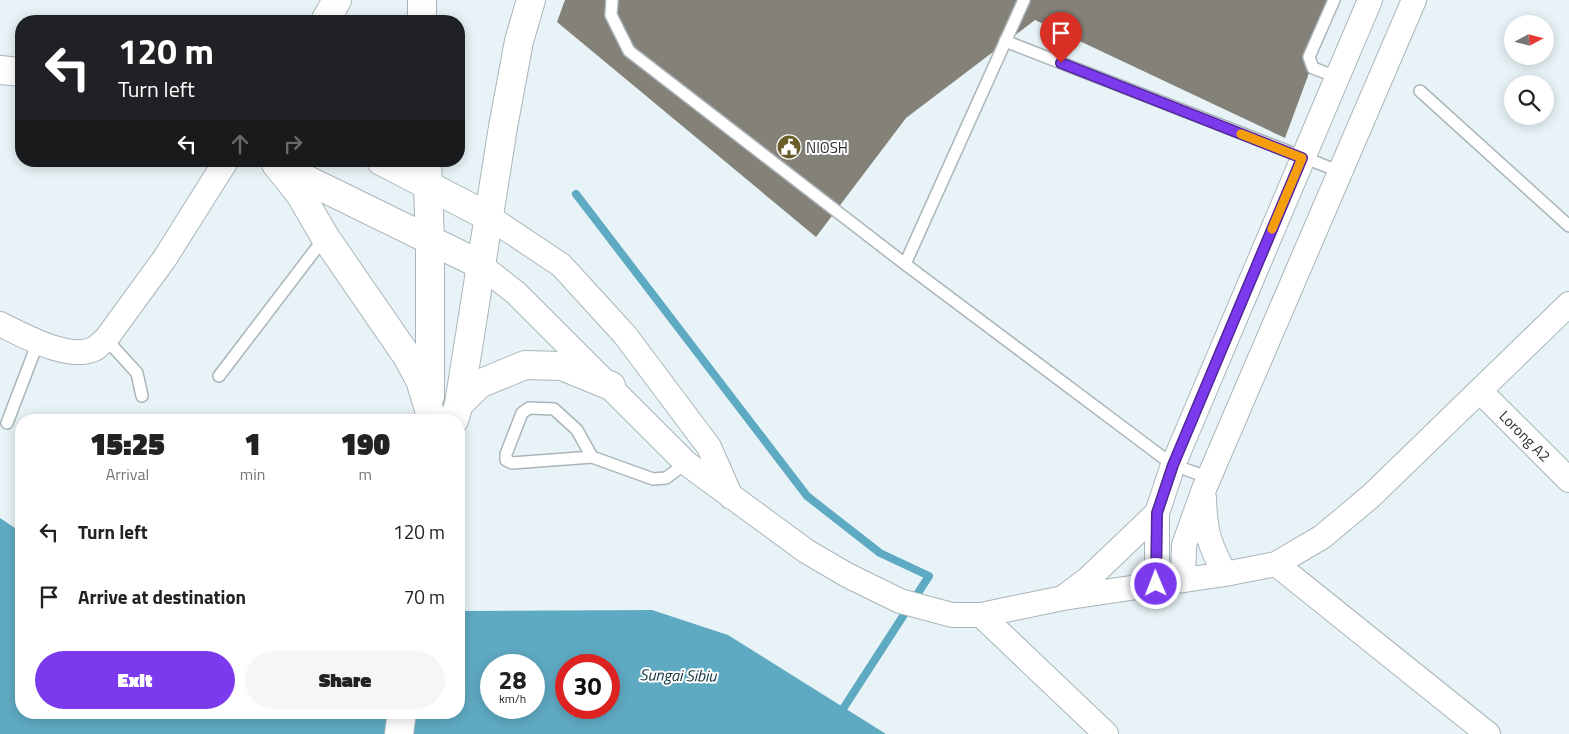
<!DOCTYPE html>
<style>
:root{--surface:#fff;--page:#f6f6f6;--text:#222;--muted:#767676;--accent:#7c3aed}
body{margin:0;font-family:"Titillium Web",sans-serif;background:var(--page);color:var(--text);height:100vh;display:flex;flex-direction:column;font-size:19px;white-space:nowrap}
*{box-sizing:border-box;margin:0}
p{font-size:16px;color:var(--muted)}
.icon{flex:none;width:28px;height:28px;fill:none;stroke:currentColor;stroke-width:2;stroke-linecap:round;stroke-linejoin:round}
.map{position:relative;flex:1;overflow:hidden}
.sheet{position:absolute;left:15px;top:414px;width:450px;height:305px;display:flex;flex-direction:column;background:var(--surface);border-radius:20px;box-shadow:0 2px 12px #0003}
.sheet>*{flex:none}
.hud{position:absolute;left:15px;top:15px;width:450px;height:152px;border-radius:20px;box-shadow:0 2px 12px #0003;background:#202124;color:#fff;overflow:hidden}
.needle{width:32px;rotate:83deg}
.buttons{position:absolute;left:1504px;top:15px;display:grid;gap:10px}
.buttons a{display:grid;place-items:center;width:50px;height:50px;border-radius:50%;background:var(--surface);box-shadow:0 2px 12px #0003;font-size:25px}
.speed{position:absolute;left:480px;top:654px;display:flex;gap:10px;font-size:25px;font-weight:700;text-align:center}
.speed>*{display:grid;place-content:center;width:65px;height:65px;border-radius:50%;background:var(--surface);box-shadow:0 2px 12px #0003;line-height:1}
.speed small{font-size:12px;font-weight:400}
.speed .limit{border:8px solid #d22;background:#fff;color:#111}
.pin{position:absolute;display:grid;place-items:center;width:42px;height:42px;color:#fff;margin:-51px -21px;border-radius:50% 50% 50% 0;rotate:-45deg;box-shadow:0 0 5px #0007}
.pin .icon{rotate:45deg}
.me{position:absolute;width:55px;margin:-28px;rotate:359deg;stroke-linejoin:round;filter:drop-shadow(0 0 4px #0008)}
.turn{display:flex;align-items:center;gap:18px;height:105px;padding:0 20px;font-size:22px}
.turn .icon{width:65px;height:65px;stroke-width:2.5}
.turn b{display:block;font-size:35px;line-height:42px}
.lanes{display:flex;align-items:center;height:48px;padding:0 20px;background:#0003;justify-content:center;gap:25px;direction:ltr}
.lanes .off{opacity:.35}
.eta{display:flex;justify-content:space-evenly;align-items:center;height:85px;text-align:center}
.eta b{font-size:30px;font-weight:800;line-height:35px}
.primary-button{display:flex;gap:10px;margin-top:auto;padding:10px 20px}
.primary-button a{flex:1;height:58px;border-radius:30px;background:var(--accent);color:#fff;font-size:20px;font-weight:800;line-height:58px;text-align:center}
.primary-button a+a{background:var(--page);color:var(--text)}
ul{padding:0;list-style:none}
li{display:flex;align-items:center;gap:15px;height:65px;padding:0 20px}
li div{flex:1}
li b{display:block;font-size:19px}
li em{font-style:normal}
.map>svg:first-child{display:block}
.water{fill:#5faac3;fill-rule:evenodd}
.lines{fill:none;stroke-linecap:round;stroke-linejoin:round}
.stream{stroke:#5faac3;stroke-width:8}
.building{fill:#838178}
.lane-casing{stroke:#aab5b9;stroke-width:14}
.street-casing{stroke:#aab5b9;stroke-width:26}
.secondary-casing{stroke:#aab5b9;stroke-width:30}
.lane{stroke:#fff;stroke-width:11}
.street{stroke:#fff;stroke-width:24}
.secondary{stroke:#fff;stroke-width:28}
.route-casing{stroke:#51269a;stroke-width:12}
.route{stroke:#7c3aed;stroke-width:9}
.slow{stroke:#f59e0b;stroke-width:9}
.labels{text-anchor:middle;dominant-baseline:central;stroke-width:4;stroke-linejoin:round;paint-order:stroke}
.poi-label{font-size:15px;fill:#2b2f31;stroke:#fefefe;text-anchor:start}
.street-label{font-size:15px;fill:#2b2f31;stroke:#fefefe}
.water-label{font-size:16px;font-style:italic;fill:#0a2f3a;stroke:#fefefe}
</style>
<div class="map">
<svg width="1569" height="734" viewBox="0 0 1569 734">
<rect width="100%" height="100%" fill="#e8f3f7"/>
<path class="water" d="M0,518L21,532V712H459V611L652,610L728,635L886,734H0ZM491,665H534V708H491ZM566,665H609V708H566Z"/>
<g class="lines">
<path class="stream" d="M576,194L807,496L880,553L929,576L839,715"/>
</g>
<path class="building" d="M565,0H1336L1285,138L1035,20L906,118L816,237L557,22Z"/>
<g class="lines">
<defs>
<path id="lane" d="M612,0L611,15L629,51L905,264L1173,465L1210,478
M1334,0L1309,57L1313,68L1337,77
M1005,41L1341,172
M1420,91L1569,226
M905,264L1024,0
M106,339L137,373L142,396
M219,376L325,237
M7,423L38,342
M592,457L577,430L554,409L529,408L522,413L506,454V460L512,463L592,457L653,479L666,478L686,463"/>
<path id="street" d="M489,217L561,265L625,335L709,447L731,497
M479,264L516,293L686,463L806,551L847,575L900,601L952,615H981L1063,598L1225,574L1276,564L1322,537L1371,496L1569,304
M0,324C23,335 68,361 94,349C98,347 102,342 106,339L165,258L226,161
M1480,391L1569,480
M1204,498C1205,532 1209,544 1225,574
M1276,564L1488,734
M1183,580L1184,545L1204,489L1414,0
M1157,584V513L1173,465L1370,0
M1064,597L1089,578L1157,513
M981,615L1106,734"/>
<path id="secondary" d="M325,21L337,0
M422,21V0
M0,70L21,72
M381,161L489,217
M427,161L430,239V396
M276,164L300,194L325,237L407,356L420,380L430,413
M283,168L479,264
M459,404L479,384L525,365L562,366L611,386
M454,420L459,404L503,127L519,41L531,0
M399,734L402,712"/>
</defs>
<use href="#lane" class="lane-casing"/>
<use href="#street" class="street-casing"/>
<use href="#secondary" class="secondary-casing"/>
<use href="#lane" class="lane"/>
<use href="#street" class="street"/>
<use href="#secondary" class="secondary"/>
</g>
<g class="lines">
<defs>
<path id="route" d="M1061,63L1302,158L1173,465L1157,513L1156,584"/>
</defs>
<use href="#route" class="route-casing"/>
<use href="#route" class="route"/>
<path class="slow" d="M1241,134L1302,158L1272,229"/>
</g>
<defs>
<symbol id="civic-disc" viewBox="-11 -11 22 22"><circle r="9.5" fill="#6b5d2a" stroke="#fefefe"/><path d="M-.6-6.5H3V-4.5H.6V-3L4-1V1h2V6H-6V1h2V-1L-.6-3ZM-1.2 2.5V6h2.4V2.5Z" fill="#fff"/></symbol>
</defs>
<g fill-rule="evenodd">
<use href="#civic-disc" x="775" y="133" width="28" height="28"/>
</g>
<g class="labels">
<g class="poi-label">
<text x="806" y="147">NIOSH</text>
</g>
<g class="street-label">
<text transform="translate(1525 436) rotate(45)">Lorong A2</text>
</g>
<g class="water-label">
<text transform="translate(678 675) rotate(1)">Sungai Sibiu</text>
</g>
</g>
</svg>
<div class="buttons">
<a><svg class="needle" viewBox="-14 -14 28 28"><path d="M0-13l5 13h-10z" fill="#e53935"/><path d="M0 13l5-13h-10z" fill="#767676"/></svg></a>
<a><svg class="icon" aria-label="search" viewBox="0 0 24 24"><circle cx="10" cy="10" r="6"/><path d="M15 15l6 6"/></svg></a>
</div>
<div class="speed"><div>28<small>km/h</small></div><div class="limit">30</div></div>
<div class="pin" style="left:1061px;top:63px;background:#d93025"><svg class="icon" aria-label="arrive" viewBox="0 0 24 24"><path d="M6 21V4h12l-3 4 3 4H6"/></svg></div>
<svg class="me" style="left:1156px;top:584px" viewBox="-20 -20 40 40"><circle r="17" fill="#7c3aed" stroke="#fff" stroke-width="3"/><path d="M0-11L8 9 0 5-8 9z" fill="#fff"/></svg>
<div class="hud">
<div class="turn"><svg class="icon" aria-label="left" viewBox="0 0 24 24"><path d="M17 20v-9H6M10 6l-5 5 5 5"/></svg><div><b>120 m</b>Turn left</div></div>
<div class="lanes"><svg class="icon" aria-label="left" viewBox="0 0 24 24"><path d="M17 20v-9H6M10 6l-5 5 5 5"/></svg><svg class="icon off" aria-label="ahead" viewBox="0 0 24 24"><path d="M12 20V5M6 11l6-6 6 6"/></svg><svg class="icon off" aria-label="right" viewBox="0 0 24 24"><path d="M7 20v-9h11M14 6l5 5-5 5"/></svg></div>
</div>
<section class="sheet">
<div class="eta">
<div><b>15:25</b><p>Arrival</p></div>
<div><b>1</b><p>min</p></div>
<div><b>190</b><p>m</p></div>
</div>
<ul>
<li><svg class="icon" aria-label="left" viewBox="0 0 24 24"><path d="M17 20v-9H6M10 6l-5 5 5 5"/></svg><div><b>Turn left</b></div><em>120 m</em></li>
<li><svg class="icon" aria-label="arrive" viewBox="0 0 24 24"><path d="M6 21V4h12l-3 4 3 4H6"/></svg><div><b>Arrive at destination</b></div><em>70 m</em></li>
</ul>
<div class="primary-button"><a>Exit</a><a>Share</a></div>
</section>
</div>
